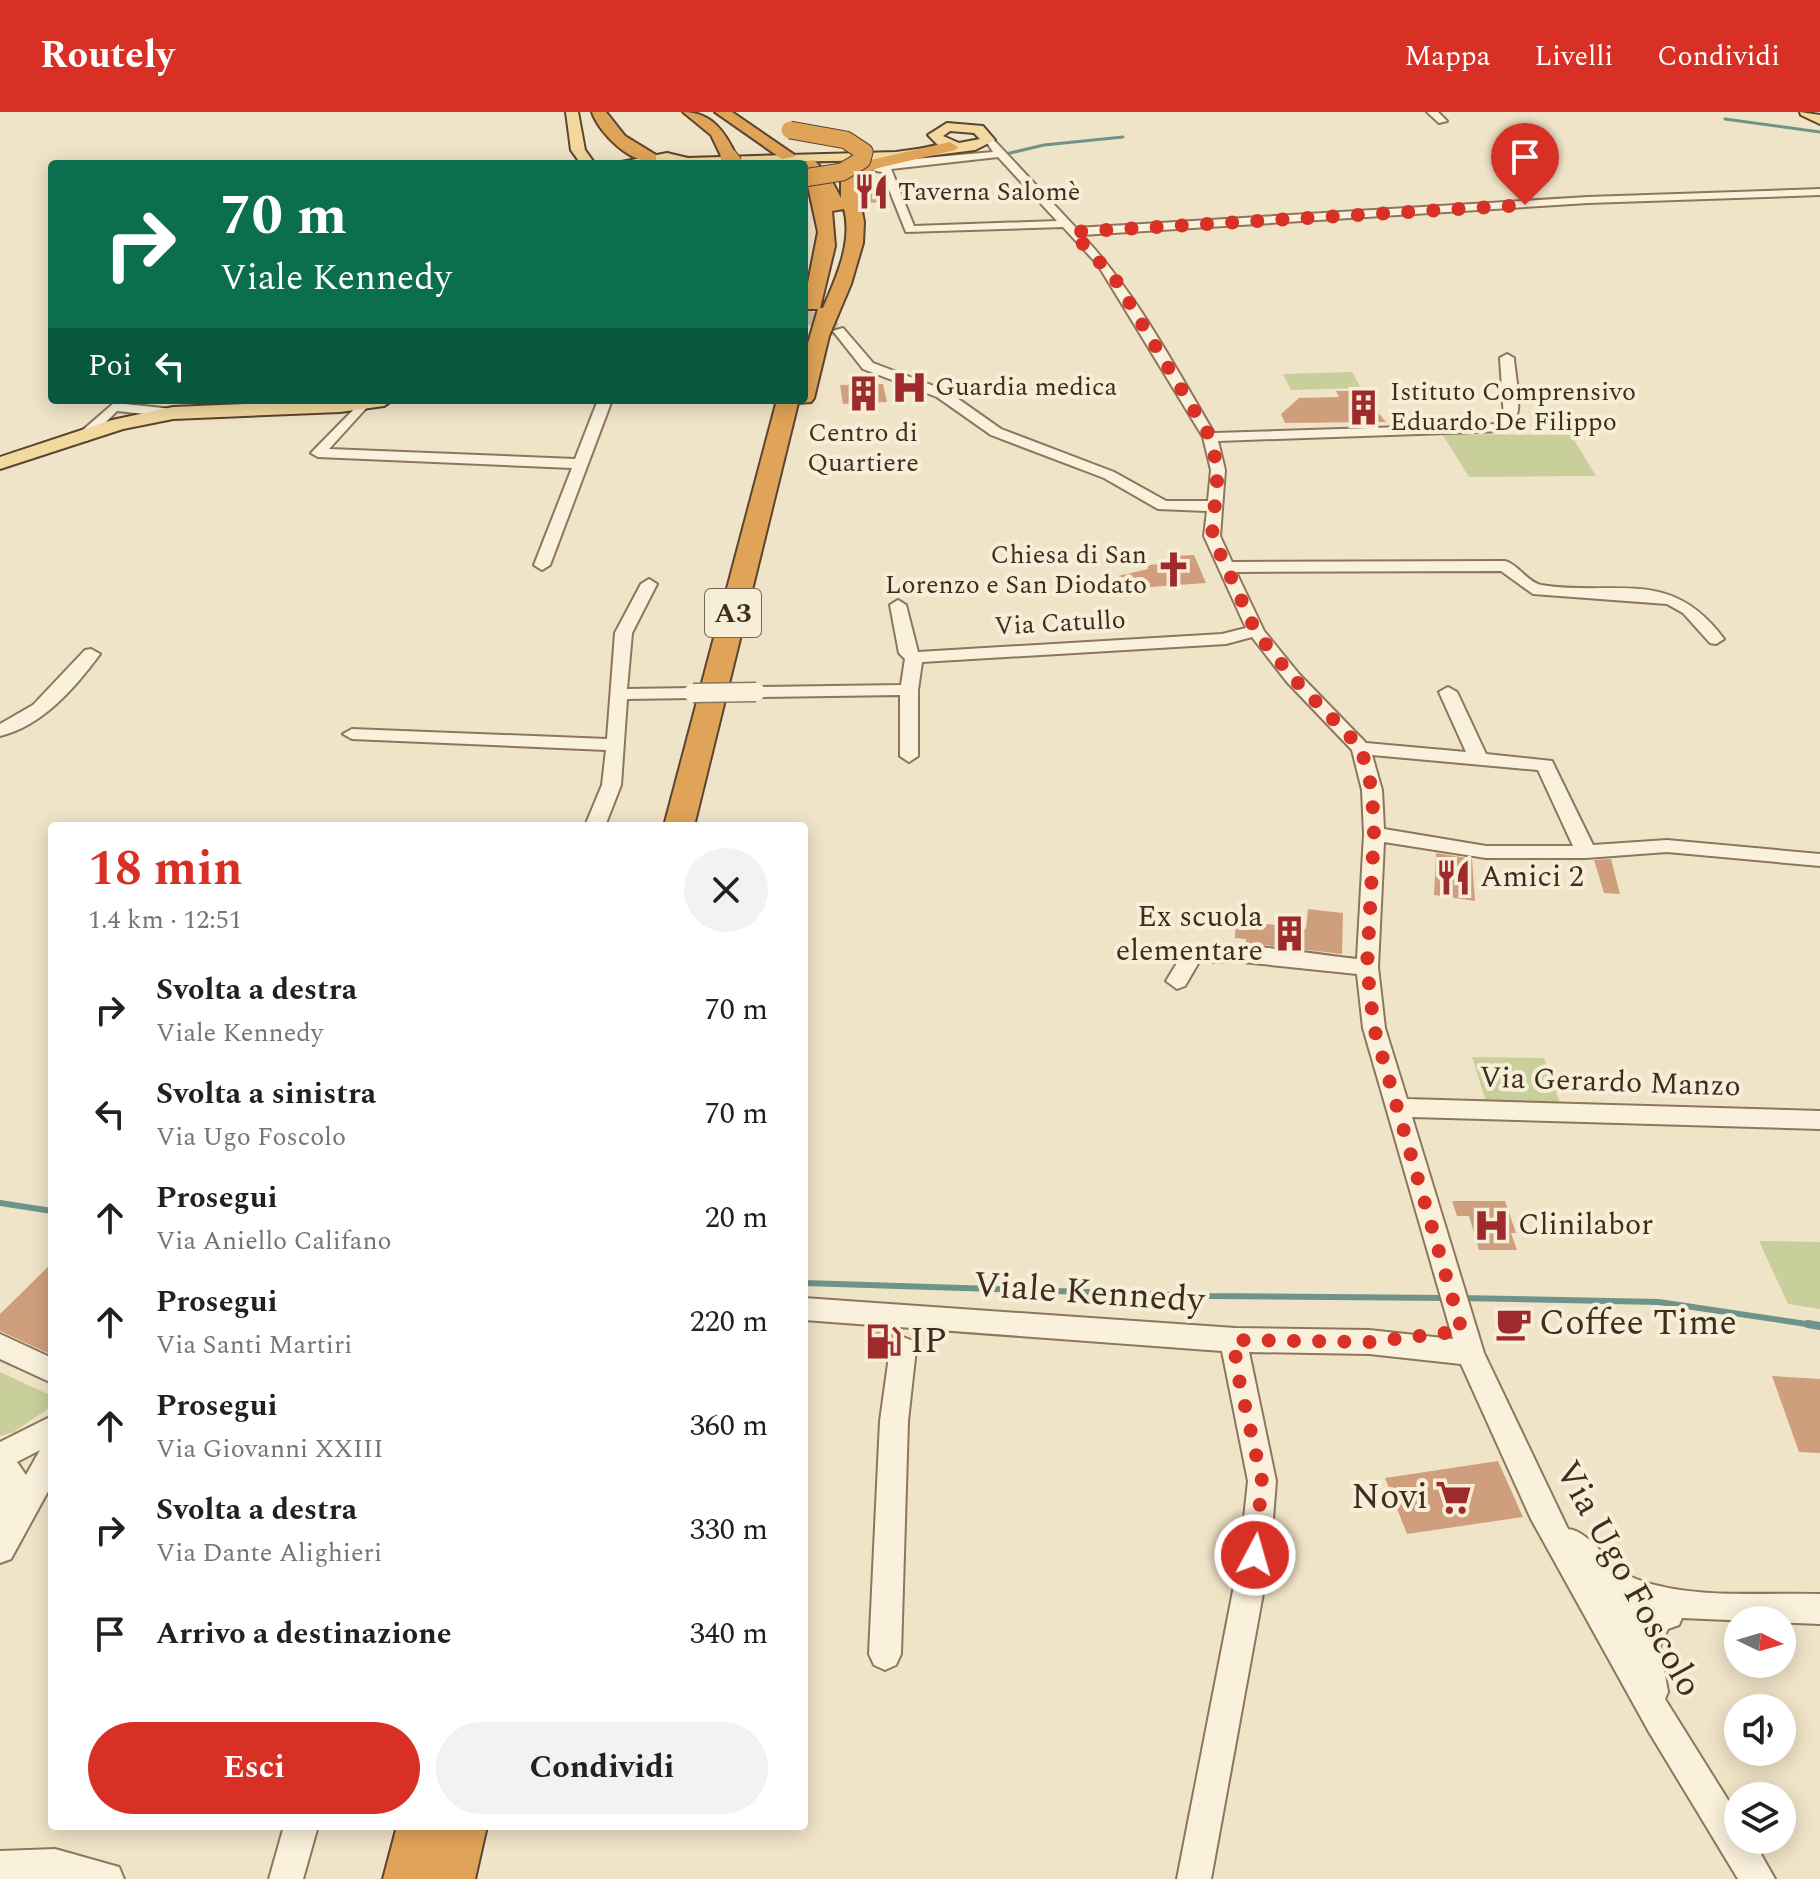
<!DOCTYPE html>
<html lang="it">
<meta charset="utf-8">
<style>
:root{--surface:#fff;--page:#f2f2f2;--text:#202124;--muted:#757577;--accent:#d93025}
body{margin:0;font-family:Spectral,serif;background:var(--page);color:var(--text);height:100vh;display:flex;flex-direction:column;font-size:30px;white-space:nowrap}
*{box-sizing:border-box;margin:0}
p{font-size:26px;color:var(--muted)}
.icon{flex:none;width:44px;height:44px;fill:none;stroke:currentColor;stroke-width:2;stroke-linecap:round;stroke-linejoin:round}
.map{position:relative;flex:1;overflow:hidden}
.sheet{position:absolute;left:48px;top:710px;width:760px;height:1008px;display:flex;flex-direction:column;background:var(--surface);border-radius:8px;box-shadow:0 4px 20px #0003}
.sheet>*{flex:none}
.guide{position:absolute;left:48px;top:48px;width:760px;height:244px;border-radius:8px;box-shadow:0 4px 20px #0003;background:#0b6e4f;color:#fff;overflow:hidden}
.needle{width:52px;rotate:95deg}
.buttons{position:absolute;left:1724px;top:1494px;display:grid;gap:16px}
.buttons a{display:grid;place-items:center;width:72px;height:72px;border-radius:50%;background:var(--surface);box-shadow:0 4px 20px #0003;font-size:40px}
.pin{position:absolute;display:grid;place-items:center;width:68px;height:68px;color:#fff;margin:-82px -34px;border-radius:50% 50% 50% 0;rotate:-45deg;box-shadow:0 0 8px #0007}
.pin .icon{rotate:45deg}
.me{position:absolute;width:88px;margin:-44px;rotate:6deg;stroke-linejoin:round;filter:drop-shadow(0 0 6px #0008)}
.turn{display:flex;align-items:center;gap:28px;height:168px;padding:0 40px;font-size:36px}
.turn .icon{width:104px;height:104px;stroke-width:2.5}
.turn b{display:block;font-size:56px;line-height:68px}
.then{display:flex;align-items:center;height:76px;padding:0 40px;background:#0003;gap:16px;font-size:30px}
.round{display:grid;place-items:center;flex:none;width:84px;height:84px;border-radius:42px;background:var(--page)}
.summary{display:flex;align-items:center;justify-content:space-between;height:136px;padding:0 40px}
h1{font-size:48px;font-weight:700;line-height:60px;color:var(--accent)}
.button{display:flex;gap:16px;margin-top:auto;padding:16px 40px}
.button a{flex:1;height:92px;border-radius:48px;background:var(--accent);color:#fff;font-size:32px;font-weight:700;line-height:92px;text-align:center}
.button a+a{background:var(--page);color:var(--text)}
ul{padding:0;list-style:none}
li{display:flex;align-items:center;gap:24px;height:104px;padding:0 40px}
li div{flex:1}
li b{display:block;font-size:30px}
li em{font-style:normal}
header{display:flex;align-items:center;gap:48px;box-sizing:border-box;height:112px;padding:0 40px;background:var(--accent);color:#fff}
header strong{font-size:38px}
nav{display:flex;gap:44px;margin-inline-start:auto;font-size:28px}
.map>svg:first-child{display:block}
.green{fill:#c9cf9b}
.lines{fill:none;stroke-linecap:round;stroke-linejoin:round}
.stream-far2{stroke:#6f938a;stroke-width:3}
.stream-far1{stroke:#6f938a;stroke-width:6}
.stream{stroke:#6f938a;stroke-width:8}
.building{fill:#cf9f7d}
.minor-tunnel{stroke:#ccc0a6;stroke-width:14;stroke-dasharray:14 7;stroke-linecap:butt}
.minor-casing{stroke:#8d765c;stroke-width:4}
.major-casing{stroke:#5b4430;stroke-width:4}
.highway-casing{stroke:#5b4430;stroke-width:4}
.minor{fill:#faf1dc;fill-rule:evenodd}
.major{fill:#f3d9a0;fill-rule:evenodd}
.highway{fill:#e0a458;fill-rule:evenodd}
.minor-bridge-casing{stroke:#8d765c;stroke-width:21;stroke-linecap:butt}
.highway-bridge-casing{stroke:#5b4430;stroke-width:19;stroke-linecap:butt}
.minor-bridge{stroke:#faf1dc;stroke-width:18}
.highway-bridge{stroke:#e0a458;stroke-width:17}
.route{stroke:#d93025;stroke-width:14;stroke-dasharray:0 25.2}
.labels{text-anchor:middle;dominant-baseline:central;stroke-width:8;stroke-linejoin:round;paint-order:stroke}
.far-poi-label{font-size:26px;fill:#3d2e20;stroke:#f7eed8;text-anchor:start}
.far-street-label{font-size:26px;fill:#3d2e20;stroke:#f7eed8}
.shield{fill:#f7eed8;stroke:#756857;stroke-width:2}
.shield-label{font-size:28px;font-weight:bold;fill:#3d2e20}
.poi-label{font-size:30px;fill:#3d2e20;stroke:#f7eed8;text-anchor:start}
.street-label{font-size:30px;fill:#3d2e20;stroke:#f7eed8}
.near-street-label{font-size:36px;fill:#3d2e20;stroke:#f7eed8}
.near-poi-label{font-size:36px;fill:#3d2e20;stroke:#f7eed8;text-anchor:start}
</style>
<header>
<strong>Routely</strong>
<nav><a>Mappa</a><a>Livelli</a><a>Condividi</a></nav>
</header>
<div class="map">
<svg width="1820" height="1767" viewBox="0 0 1820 1767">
<rect width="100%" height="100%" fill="#f0e4c8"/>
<path class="green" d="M1352,260L1361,276L1291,278L1283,262Z
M1442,322L1571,323L1596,364L1469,365Z
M1472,945L1544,946L1560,991L1486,990Z
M1759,1129L1820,1130V1197L1788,1192Z
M0,1260L52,1284V1294L14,1320L0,1324Z"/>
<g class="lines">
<path class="stream-far2" d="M1725,7L1820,20
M1006,42L1044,33L1123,25
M776,52L848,49"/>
<path class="stream-far1" d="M0,1091L52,1099
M804,1171L1211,1184L1448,1186
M1459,1186L1659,1190L1820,1214"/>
<path class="stream" d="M1808,1212L1820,1214"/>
</g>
<path class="building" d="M861,72H878L883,90L866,91Z
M883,272L887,290L843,292L840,273Z
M1336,279H1360L1386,310L1285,311L1281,302L1299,286L1339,285Z
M1194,443L1206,471L1150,475V471L1118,464L1148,457L1147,453L1175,451L1171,444Z
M1436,741L1472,747L1475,789L1434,783Z
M1611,747L1620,782L1604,781L1594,748Z
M1308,797L1343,801L1342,842L1246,831V827L1235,826L1236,801L1260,804V811L1306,817Z
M1452,1089H1505L1516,1121H1511L1517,1138H1479L1469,1104H1457Z
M52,1151V1243L0,1219V1202Z
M873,1216L897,1218L886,1241L871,1240Z
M1772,1264L1820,1267V1341L1799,1340Z
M1498,1349L1523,1405L1407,1422L1385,1366Z"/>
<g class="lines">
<path class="minor-tunnel" d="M804,203L839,219"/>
<defs>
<path id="minor" d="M1427,0H1438L1447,9L1439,11Z
M984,26H992L1076,116L1588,85L1820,77V83L1588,91L1082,123C1136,181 1174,253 1214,321L1497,312L1504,306L1500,246L1507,242L1514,246C1515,267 1528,310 1504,319L1218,329L1225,358L1220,424L1232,450L1505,449C1519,453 1527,470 1541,473C1617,485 1670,454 1724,527L1716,532L1710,531L1683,501L1667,492L1533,482L1501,459L1236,460L1264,519L1299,562L1366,631L1466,640L1439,580L1448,575L1457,580L1486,642L1552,649L1593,733L1667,728L1820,742V754L1667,740L1586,746H1486L1384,730L1378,855L1385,916L1407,987L1820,999V1017L1412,1005L1484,1241L1568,1417C1591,1419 1610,1457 1636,1467C1692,1488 1761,1480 1820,1482V1512L1682,1506L1679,1513L1668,1517L1660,1534L1668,1580L1665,1587L1738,1704V1728H1753L1775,1767H1738L1649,1620L1531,1407L1461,1252L1369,1242L1249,1240L1276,1369L1270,1443L1211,1767H1177L1240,1443L1248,1369L1222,1239L804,1208V1186L1235,1216L1369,1218L1453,1227L1363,916L1357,862L1233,849L1199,850L1185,874L1177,877L1166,869L1185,838C1228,826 1311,842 1357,847L1364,722L1362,678L1352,638L1287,570L1252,525L1226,532L922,550L918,578V644L909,650L900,644V583L756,585L747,580L756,575L901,573L905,547L899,541L890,493L898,488L906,493L918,540L1222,522L1246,516L1204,424L1207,399L1158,397L1104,366L991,323L937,285L863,257L833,219L843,216L873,251L947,279L1001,317L1114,360L1166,389H1208L1211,358L1203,325L1098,153L1063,115L906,120L882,60L871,58L902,48L993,40ZM998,45L1057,109L914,114L891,57ZM1372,643L1538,658L1573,734H1486L1384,717L1382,678Z
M598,288H612L550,453L542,458L534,453L572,356L318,345L311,341L362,289L369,293L329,337L575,347Z
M114,291L173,297L180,301L173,305L117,299L87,329H77V323Z
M649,467L657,472L632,521L627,577L693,576L702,581L693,586L627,587L621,673L605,714H585L602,673L606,638L352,627L343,622L352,617L607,627L615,521L641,472Z
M91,537L100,542C75,576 42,614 0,624V612L33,593L85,538Z
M0,1222L52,1246V1271L0,1247Z
M903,1225L913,1229L916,1237L908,1309L901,1542L896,1553L885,1558L874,1553L869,1542L880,1309L890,1237L893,1229Z
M52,1304V1372L11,1447L0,1451V1330ZM40,1338L26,1363L17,1350Z
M284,1714H318L303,1767H269Z
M55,1737L119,1755L124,1767H0V1739Z"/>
<path id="major" d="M566,0H578L585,38L595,52H581L571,38Z
M1800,0L1820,3V12L1801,3Z
M947,11L983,14L995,28L975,38L896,48L611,52L667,41L688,46L896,40L939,34L928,23ZM950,19L974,21L980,27L959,31L943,24Z
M343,288H393L384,294L340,300L173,307L123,317L0,357V345L112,308L173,295Z"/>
<path id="highway" d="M592,0H606L625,24L656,43V49C632,54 599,21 592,0Z
M683,0C712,0 725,20 737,45L735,48H723L711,23Z
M715,0H732L796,44L782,47Z
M950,30L958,35L955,38L878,56L856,66L864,110L863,131L851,172L829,224L814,286L811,290L798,291L694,714H664L777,288H804V245L818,197H806L804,191L818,120L808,74L816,69L800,51L814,48L829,64L841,86V64L866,49ZM844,97C853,130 836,166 823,196H820L835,134L832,99Z
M397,1714H487L475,1767H383Z"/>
</defs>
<use href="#minor" class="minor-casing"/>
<use href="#major" class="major-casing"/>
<use href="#highway" class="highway-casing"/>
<use href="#minor" class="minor"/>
<use href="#major" class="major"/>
<use href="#highway" class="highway"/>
<defs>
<path id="minor-bridge" d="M693,581L756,580"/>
<path id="highway-bridge" d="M790,18L846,28L864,40L862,48L842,60L804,66
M729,45L734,52"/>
</defs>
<use href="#minor-bridge" class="minor-bridge-casing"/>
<use href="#highway-bridge" class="highway-bridge-casing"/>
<use href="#minor-bridge" class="minor-bridge"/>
<use href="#highway-bridge" class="highway-bridge"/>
</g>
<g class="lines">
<path class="route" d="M1255,1443L1262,1369L1236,1254L1235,1228L1369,1230L1462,1219L1374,916L1367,855L1374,722L1372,678L1361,636L1293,566L1256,520L1212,424L1218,358L1210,325L1115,167L1072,120L1525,93"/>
</g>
<defs>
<symbol id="restaurant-bare" viewBox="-9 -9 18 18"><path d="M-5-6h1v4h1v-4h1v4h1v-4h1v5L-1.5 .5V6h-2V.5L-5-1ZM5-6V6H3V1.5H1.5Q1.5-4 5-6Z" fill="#9e2a2b" stroke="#f7eed8" stroke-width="2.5" paint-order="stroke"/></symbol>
<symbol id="hospital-bare" viewBox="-9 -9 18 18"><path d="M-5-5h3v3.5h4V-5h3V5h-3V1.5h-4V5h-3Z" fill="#9e2a2b" stroke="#f7eed8" stroke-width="2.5" paint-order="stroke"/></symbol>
<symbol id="building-bare" viewBox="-9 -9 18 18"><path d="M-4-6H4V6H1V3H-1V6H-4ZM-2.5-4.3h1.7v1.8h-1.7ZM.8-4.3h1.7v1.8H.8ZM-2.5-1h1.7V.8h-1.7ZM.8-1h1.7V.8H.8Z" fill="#9e2a2b" stroke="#f7eed8" stroke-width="2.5" paint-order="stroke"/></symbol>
<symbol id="church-bare" viewBox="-9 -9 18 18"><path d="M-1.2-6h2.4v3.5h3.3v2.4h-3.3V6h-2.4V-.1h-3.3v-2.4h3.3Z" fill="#9e2a2b" stroke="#f7eed8" stroke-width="2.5" paint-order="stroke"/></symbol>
<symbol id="cafe-bare" viewBox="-9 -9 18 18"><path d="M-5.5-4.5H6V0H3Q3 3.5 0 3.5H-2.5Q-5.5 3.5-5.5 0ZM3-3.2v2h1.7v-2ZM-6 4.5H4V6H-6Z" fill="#9e2a2b" stroke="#f7eed8" stroke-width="2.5" paint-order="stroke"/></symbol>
<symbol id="fuel-bare" viewBox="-9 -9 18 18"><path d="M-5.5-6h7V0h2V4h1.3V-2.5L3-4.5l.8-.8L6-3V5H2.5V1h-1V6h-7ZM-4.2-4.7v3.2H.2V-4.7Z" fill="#9e2a2b" stroke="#f7eed8" stroke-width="2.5" paint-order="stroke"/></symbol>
<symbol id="supermarket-bare" viewBox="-9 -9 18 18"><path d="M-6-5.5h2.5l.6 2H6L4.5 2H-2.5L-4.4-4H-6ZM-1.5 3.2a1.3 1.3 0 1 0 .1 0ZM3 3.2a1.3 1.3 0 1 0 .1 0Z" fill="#9e2a2b" stroke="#f7eed8" stroke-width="2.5" paint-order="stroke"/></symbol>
</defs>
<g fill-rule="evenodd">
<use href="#restaurant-bare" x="846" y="54" width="51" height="51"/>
<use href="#hospital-bare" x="884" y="250" width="51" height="51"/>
<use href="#building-bare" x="838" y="256" width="51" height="51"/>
<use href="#building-bare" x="1338" y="270" width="51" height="51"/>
<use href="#church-bare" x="1148" y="432" width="51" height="51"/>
<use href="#restaurant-bare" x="1428" y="740" width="51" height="51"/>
<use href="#building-bare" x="1264" y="796" width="51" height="51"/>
<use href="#hospital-bare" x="1466" y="1088" width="51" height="51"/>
<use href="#cafe-bare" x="1488" y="1186" width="51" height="51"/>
<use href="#fuel-bare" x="858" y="1204" width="51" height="51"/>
<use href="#supermarket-bare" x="1428" y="1360" width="51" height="51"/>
</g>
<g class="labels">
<g class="far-poi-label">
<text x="898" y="80">Taverna Salomè</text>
<text x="935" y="275">Guardia medica</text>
<text x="1390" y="280">Istituto Comprensivo<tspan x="1390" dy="30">Eduardo De Filippo</tspan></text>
<text x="863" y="321" text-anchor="middle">Centro di<tspan x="863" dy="30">Quartiere</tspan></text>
<text x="1147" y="443" text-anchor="end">Chiesa di San<tspan x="1147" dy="30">Lorenzo e San Diodato</tspan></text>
</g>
<g class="far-street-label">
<text transform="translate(1060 511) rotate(-3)">Via Catullo</text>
</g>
<rect class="shield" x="705" y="477" width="56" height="48" rx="6"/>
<g class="shield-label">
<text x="733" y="501">A3</text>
</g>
<g class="poi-label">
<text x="1480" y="765">Amici 2</text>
<text x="1263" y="805" text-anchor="end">Ex scuola<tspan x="1263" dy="34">elementare</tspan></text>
<text x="1518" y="1113">Clinilabor</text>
</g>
<g class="street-label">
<text transform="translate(1610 970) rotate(2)">Via Gerardo Manzo</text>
</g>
<g class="near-street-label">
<text transform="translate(1089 1181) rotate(4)">Viale Kennedy</text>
<text transform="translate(1628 1467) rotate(61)">Via Ugo Foscolo</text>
</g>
<g class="near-poi-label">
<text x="1539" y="1211">Coffee Time</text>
<text x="910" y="1229">IP</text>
<text x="1428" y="1385" text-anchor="end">Novi</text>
</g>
</g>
</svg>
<div class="buttons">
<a><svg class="needle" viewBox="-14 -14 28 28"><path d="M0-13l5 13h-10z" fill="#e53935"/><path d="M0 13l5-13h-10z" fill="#757577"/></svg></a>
<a><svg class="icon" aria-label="sound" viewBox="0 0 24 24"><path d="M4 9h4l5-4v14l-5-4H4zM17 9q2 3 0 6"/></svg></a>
<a><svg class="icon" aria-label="layers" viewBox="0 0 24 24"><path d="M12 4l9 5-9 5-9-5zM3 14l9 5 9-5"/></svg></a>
</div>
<div class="pin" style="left:1525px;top:93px;background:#d93025"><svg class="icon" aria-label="arrive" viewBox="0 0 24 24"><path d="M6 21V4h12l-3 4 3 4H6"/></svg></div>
<svg class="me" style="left:1255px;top:1443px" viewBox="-20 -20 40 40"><circle r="17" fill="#d93025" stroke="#fff" stroke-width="3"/><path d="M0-11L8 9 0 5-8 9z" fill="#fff"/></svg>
<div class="guide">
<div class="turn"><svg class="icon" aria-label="right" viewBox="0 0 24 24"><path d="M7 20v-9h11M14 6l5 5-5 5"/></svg><div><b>70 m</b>Viale Kennedy</div></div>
<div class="then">Poi<svg class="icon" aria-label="left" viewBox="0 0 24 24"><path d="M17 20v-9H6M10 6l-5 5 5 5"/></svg></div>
</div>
<section class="sheet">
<div class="summary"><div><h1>18 min</h1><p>1.4 km · 12:51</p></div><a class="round"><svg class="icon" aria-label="close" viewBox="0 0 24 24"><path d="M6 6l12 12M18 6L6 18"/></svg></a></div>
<ul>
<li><svg class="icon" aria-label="right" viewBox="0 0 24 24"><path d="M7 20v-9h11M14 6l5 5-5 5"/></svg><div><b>Svolta a destra</b><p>Viale Kennedy</p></div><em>70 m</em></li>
<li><svg class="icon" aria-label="left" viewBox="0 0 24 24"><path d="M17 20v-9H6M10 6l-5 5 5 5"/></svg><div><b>Svolta a sinistra</b><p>Via Ugo Foscolo</p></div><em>70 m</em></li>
<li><svg class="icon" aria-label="ahead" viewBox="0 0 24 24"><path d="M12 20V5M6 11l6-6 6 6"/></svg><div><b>Prosegui</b><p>Via Aniello Califano</p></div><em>20 m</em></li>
<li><svg class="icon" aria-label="ahead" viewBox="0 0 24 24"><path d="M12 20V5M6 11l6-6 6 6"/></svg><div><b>Prosegui</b><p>Via Santi Martiri</p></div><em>220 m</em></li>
<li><svg class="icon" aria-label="ahead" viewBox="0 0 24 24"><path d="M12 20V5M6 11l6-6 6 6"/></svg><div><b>Prosegui</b><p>Via Giovanni XXIII</p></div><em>360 m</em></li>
<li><svg class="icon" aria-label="right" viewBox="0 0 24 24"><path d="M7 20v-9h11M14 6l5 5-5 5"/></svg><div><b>Svolta a destra</b><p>Via Dante Alighieri</p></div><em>330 m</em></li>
<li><svg class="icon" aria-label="arrive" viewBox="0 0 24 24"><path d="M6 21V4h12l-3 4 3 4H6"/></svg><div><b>Arrivo a destinazione</b></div><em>340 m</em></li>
</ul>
<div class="button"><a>Esci</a><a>Condividi</a></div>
</section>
</div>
